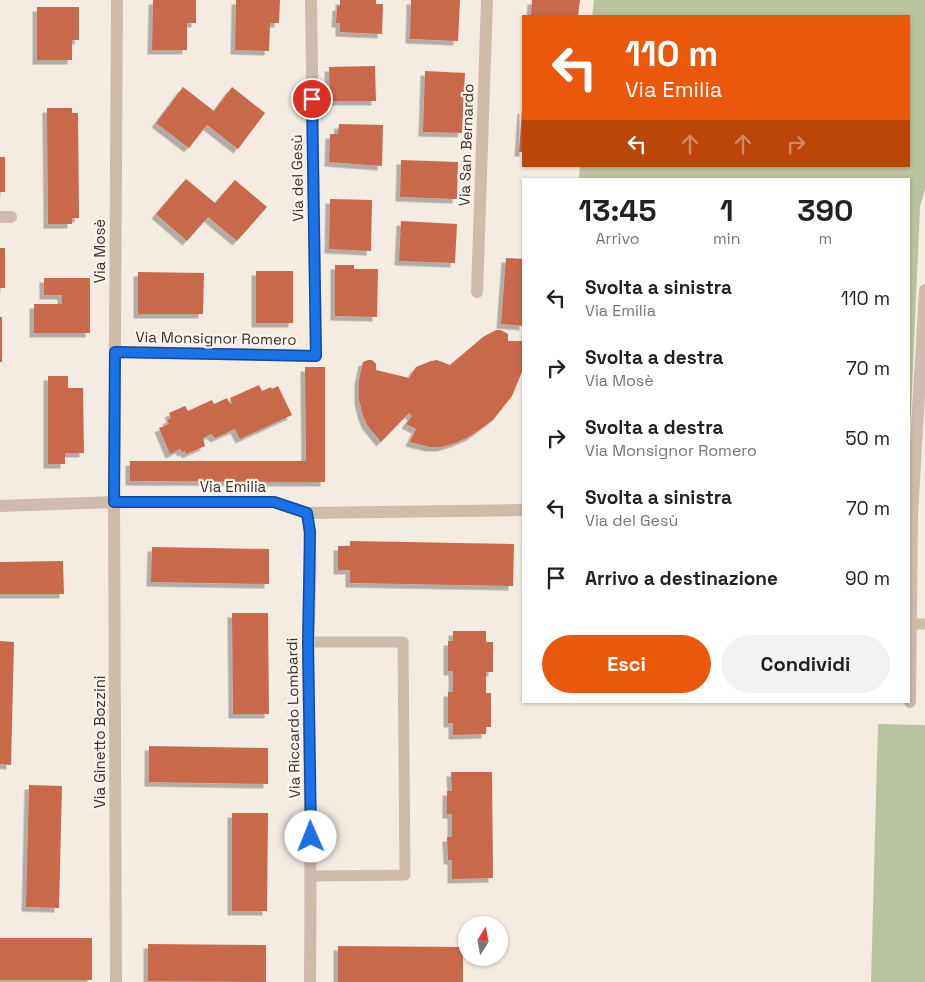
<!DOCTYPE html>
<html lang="it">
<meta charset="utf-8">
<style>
:root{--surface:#fff;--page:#f2f2f2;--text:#222;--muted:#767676;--accent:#ea580c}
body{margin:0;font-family:"Space Grotesk",sans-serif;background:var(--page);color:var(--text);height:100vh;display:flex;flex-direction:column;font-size:19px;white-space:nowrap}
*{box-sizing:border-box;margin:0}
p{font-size:16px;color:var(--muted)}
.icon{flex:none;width:28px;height:28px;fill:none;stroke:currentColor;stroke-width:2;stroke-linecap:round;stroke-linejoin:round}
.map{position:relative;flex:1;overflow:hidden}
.panel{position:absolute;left:522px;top:178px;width:388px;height:525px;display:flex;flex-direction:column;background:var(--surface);border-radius:0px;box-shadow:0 1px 4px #0004}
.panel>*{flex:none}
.guide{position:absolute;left:522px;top:15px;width:388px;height:152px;border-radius:0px;box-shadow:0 1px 4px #0004;background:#ea580c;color:#fff;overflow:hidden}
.needle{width:32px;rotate:11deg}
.fabs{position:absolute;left:458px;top:916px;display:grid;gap:10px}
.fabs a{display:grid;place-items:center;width:50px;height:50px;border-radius:50%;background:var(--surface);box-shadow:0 1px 4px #0004;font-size:25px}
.pin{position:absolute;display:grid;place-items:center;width:42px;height:42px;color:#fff;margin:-21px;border:2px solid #fff;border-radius:50%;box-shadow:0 1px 5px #0007}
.me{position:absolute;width:55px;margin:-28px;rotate:359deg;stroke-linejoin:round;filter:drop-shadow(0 0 4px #0008)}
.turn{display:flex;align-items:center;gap:18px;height:105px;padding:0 20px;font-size:22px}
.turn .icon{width:65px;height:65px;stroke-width:2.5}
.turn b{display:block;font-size:35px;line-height:42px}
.lanes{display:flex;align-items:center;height:48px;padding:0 20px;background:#0003;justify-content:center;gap:25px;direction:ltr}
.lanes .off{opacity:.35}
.eta{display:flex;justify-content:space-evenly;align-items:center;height:85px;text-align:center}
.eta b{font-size:30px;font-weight:700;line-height:35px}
.primary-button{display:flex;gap:10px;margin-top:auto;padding:10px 20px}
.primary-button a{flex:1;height:58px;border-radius:30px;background:var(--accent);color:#fff;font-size:20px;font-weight:700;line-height:58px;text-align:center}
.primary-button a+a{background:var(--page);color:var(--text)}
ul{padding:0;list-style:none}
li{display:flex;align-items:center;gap:15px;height:70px;padding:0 20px}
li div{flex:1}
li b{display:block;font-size:19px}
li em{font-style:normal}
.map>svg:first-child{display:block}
.green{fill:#b8c4a0}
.building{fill:#c8694b;filter:url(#shadow)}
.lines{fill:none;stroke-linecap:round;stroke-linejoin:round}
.service{stroke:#cdbbac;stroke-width:11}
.minor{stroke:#cdbbac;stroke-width:12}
.route-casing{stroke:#114b97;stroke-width:12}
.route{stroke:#1a73e8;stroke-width:9}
.labels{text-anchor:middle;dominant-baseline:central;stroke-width:4.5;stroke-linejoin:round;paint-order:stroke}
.street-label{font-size:15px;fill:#3b302b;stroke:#fbf5ee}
</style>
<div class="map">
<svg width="925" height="982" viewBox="0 0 925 982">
<defs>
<filter id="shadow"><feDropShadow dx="-4.5" dy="4.5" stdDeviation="0" flood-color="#0004"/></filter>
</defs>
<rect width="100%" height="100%" fill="#f4ebe1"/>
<path class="green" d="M594,0H925V189L920,207L909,457V179H579L580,166H909V16H592Z
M878,724L925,725V982H871Z"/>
<path class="building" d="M153,0H196V23H187V50H152Z
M236,0H280L279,23H270L269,51L235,50Z
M340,0H376V4H383L382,34L340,32V23H336L337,6H340Z
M411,0H460L458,41L410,39Z
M532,0H580L578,16H531Z
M37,7H79V40H72V60H37Z
M375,66L376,101H330L329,67Z
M425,71L465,73L462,133L423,132Z
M183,87L214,111L232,87L265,113L238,149L207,125L189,148L156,123Z
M47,108H72V113H78L79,218H72V224H48Z
M522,109H524V152H519Z
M339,124L383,125L382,166L329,162L330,134H338Z
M0,157H5V192H0Z
M401,160L458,162L457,199L400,197Z
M186,179L215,203L235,180L267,207L237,241L208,217L187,241L156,214Z
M330,199L372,200L371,251L329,249Z
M401,221L457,224L455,263L399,261Z
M0,248H5V288H0Z
M506,258L524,259V326L501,324Z
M335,265H354V269H378L377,317L335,316Z
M256,271H293V323H256Z
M138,272L204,273L203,314H138Z
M44,278H90V333H34V304H62V295H44Z
M0,317H2V362H0Z
M496,330H501L508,334V341H524V367L512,396L493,420L471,436L455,443L442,447H430L410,442L416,429L406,424L412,416L409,413L381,442L367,425L363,416L359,400V380L363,362L368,360H372L376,364V370L409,378L416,367L431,361L437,360L450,365L483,337Z
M305,367H325V482L130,481V461H306Z
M48,376H68V388H83L84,453H65V464H48Z
M259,385L262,391L271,387L272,389L278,386L292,415L240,439L235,429L215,438L211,434L203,438L205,446L186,454L185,451L182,452L180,449L170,454L159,428L169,424L167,420L171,418L169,413L185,406L188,411L212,400L214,404L227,398L230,404L232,403L230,398Z
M350,541L514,544L513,586L350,583V570H338V546H350Z
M152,547L269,549V584L151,582Z
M63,561L64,594H0V562Z
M232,613H268L269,714H233Z
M453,631H486V642H493V672H486V693H491V727H486V734L453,735V723H448V692H453V671H448V641H453Z
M0,641L14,642L11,765L0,764Z
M149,746L268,748V784L149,782Z
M451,772H492L493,878L452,879V860H448L447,837H452V814H447V791H452Z
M29,785L62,786L59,908L26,907Z
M232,813H268L267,911H232Z
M0,938H92V980H0Z
M148,944L266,945V982L148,981Z
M338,946L463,947V982H338Z"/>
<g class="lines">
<path class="service" d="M910,624H925
M308,642H403L405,875L311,876"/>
<path class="minor" d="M0,217H11
M477,292L487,0
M115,352L316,356L311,0
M0,506L114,502H274L307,513L524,510
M307,513C314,560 308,609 308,657C310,765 311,874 310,982
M910,702L912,515L925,290
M116,982L114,502L117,0"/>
</g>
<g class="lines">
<defs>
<path id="route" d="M311,837L308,642L310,532L307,513L274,502H114L115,352L316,356L312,99"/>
</defs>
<use href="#route" class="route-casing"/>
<use href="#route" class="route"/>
</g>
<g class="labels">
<g class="street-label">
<text transform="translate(466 145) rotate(-88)">Via San Bernardo</text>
<text transform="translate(297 178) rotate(-91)">Via del Gesù</text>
<text transform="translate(99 251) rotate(-90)">Via Mosè</text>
<text transform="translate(216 338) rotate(1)">Via Monsignor Romero</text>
<text x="233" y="486">Via Emilia</text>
<text transform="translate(293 718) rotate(-91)">Via Riccardo Lombardi</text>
<text transform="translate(99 742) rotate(-90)">Via Ginetto Bozzini</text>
</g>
</g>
</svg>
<div class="fabs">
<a><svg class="needle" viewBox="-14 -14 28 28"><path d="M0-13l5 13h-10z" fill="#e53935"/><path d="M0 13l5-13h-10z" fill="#767676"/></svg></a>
</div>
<div class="pin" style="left:312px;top:99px;background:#d93025"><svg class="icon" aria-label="arrive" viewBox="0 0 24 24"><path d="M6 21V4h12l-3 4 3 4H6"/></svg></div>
<svg class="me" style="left:311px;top:837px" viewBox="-20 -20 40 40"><circle r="19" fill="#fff"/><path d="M0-13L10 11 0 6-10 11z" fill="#1a73e8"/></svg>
<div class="guide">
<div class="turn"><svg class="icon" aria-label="left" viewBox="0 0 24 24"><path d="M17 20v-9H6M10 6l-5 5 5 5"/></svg><div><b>110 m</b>Via Emilia</div></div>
<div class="lanes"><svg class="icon" aria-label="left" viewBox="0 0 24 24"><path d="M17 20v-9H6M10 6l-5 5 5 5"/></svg><svg class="icon off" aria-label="ahead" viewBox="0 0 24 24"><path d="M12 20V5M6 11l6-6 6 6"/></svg><svg class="icon off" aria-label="ahead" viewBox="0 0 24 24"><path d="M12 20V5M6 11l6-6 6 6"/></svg><svg class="icon off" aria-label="right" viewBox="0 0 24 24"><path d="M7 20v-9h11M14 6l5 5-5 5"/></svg></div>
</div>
<section class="panel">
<div class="eta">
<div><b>13:45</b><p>Arrivo</p></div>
<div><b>1</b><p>min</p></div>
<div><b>390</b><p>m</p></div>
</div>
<ul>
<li><svg class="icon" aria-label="left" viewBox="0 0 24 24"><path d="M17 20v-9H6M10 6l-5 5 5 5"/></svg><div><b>Svolta a sinistra</b><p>Via Emilia</p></div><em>110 m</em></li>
<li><svg class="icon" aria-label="right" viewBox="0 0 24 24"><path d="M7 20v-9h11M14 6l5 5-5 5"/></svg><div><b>Svolta a destra</b><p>Via Mosè</p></div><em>70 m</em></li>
<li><svg class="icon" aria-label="right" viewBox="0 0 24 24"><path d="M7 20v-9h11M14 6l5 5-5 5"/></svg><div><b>Svolta a destra</b><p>Via Monsignor Romero</p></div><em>50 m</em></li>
<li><svg class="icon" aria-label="left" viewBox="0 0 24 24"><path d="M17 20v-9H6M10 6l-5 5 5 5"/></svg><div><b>Svolta a sinistra</b><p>Via del Gesù</p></div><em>70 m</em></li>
<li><svg class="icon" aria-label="arrive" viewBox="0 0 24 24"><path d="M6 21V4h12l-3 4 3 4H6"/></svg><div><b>Arrivo a destinazione</b></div><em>90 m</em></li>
</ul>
<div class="primary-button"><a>Esci</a><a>Condividi</a></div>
</section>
</div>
